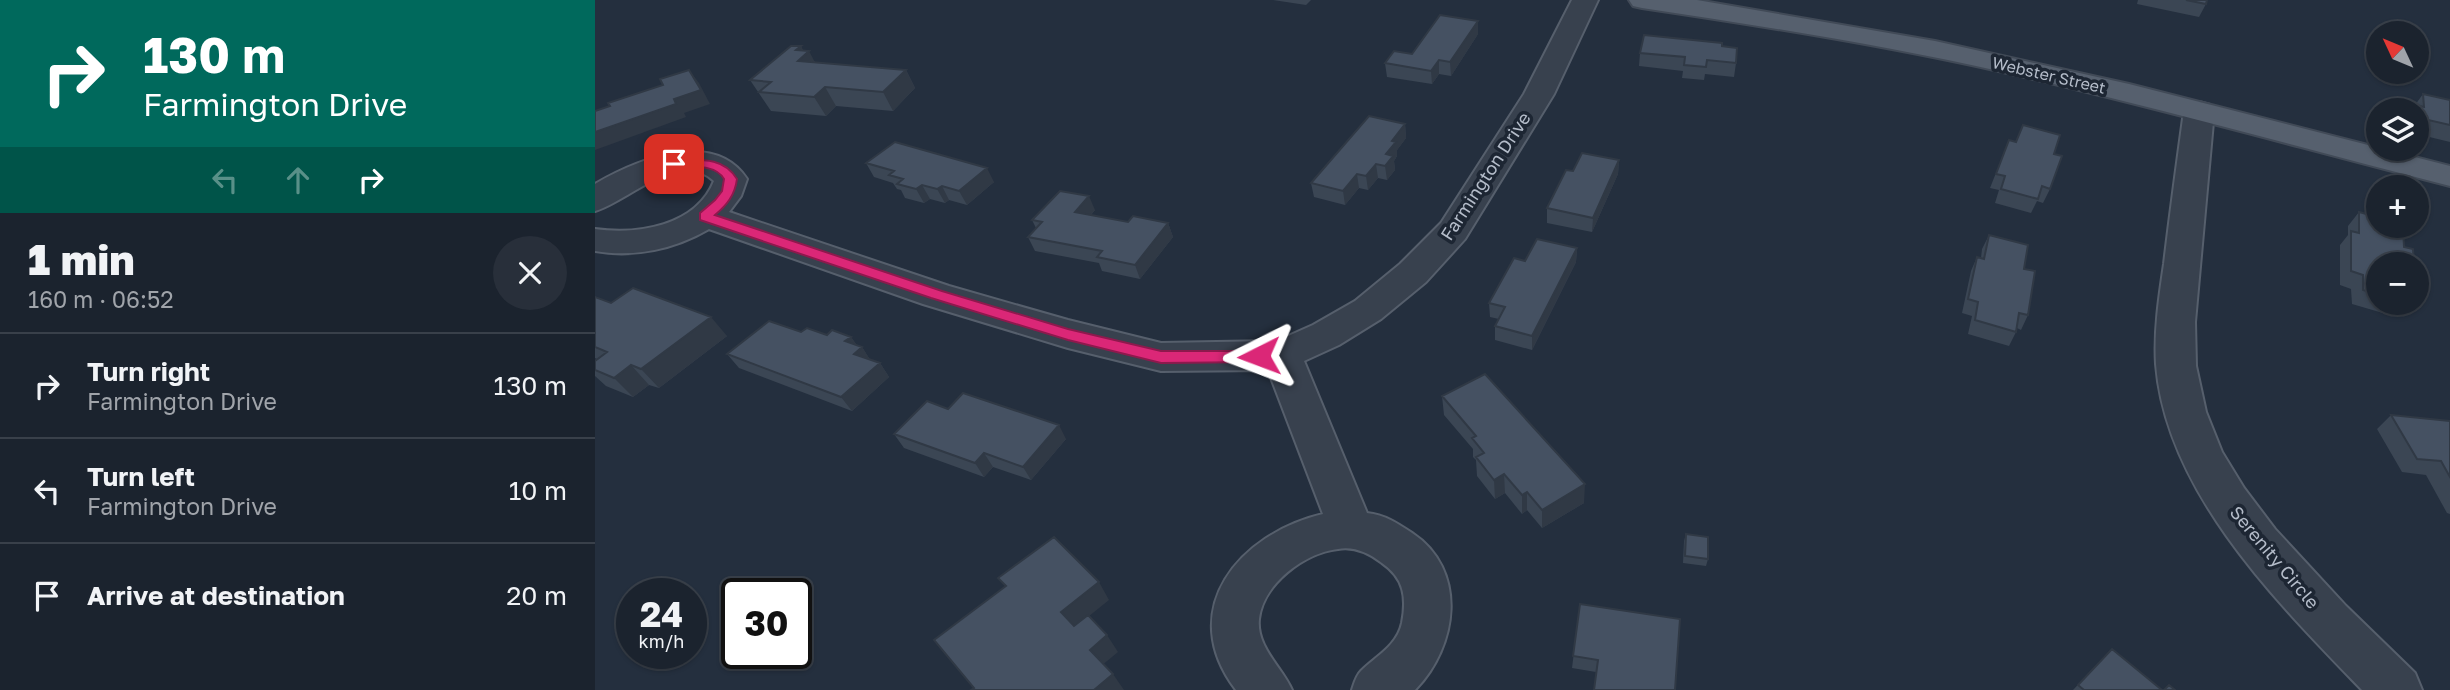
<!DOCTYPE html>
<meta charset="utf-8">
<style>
:root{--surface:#1b232e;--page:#282f3a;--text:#f1f3f6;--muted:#a0a4aa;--line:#39404a}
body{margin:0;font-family:"Golos Text",sans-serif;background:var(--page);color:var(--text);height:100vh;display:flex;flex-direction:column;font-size:26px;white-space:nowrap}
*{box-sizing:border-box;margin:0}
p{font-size:23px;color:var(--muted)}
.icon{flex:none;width:38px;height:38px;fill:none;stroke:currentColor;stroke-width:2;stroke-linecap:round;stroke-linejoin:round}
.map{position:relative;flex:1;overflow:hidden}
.drawer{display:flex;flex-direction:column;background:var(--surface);width:595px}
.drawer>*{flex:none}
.top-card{background:#00695c;color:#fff;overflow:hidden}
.needle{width:46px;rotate:314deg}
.tools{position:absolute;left:1771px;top:21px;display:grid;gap:14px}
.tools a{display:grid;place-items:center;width:63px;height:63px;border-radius:50%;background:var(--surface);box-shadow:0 2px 5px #0004,0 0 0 2px var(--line);font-size:35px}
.speed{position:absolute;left:21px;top:578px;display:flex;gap:14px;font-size:35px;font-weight:700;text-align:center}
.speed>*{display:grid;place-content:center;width:91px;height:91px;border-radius:50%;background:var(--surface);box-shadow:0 2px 5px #0004,0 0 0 2px var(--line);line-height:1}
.speed small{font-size:18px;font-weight:400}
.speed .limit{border:4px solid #111;border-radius:10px;background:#fff;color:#111}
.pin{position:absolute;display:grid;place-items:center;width:60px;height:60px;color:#fff;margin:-30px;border-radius:14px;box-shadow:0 4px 10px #0006}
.me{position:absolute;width:77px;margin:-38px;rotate:267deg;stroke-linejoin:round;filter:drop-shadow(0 0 5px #0008)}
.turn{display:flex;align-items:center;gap:24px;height:147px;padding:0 28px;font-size:32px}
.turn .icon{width:91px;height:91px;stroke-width:2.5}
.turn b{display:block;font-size:49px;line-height:60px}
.lanes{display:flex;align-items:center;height:66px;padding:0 28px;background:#0003;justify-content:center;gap:35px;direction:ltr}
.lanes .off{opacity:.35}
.round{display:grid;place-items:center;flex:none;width:74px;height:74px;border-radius:37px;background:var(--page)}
.headline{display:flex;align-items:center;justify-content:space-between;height:119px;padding:0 28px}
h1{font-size:42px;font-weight:800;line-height:52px}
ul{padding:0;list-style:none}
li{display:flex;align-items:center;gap:21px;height:105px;padding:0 28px;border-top:2px solid var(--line)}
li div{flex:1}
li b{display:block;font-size:26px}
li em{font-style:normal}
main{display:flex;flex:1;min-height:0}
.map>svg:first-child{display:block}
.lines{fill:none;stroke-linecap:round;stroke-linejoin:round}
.minor-casing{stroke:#565f6c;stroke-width:4}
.major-casing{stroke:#414a57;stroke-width:4}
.minor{fill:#38414e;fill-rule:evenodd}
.major{fill:#56606e;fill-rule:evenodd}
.wall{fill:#3b4654}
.shaded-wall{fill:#303945}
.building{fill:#455162;stroke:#303945;stroke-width:2}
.route{fill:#db2777;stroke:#8e194d;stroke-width:2}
.labels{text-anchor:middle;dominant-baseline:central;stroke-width:7;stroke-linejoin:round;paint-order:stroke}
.far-street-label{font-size:16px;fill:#b4bcc9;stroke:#1d2633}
.street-label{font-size:18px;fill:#b4bcc9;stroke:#1d2633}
</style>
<main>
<section class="drawer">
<div class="top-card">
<div class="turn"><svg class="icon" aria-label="right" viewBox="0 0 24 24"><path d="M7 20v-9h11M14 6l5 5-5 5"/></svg><div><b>130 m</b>Farmington Drive</div></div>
<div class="lanes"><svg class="icon off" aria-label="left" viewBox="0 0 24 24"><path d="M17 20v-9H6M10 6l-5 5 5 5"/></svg><svg class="icon off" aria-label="ahead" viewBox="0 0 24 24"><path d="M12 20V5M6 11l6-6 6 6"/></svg><svg class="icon" aria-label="right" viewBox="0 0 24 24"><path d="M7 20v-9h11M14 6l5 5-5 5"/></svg></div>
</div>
<div class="headline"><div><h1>1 min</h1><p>160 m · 06:52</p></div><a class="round"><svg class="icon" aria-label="close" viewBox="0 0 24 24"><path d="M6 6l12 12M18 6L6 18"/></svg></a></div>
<ul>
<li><svg class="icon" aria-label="right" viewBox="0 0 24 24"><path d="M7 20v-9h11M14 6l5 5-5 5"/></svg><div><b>Turn right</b><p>Farmington Drive</p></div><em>130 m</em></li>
<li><svg class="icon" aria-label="left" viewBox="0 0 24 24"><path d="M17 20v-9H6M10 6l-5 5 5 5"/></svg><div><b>Turn left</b><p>Farmington Drive</p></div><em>10 m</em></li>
<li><svg class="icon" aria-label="arrive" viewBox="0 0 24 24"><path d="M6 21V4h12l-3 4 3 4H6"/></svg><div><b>Arrive at destination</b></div><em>20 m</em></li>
</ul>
</section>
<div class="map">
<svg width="1855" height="690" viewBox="0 0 1855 690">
<rect width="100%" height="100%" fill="#242f3e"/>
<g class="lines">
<defs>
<path id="minor" d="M977,0H1003L959,94L870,239L831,282L786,319L744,345L709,361L772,513C790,515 802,523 817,533C873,570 863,646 820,690H757C759,684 761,676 766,671C781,656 802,646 807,623C812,597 809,578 787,563C774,553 759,546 743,549C709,553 668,584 664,619C661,647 687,667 697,690H641C580,610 644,534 728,514L673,370L566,371L473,348L328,304L114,229C80,249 39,258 0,251V229C43,235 101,226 119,181C85,148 32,202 0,211V184C41,160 118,128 152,179L146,196L134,212L354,286L473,320L566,343L682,341L718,325L760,301L805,264L846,223L929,94Z
M1604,102L1615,105L1619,111L1600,322L1601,366L1611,412L1627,452L1649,488L1680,529L1751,606L1820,673L1827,690H1767C1683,603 1571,492 1561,364C1559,331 1564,297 1569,264C1575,213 1582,162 1589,111L1593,105Z"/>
<path id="major" d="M1034,0H1102L1340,41L1534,84L1855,166V186C1706,148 1558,106 1408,72C1288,45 1168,26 1047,8L1038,6Z"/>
</defs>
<use href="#minor" class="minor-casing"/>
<use href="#major" class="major-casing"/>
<use href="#minor" class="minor"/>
<use href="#major" class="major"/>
</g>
<path class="wall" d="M678,0H716L711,5Z
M1543,0H1612L1611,4L1604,17L1542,4Z
M883,34L856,76L844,74L837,84L792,77L790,63Z
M206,46L208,51L220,62L311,70L320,88L298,111L241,106L231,116L176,111L155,80Z
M1127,46L1141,63L1139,77L1110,74L1109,80L1087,78L1088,71L1044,66L1045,53Z
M1828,94L1855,100V142L1822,134V110H1803L1809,102L1820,105Z
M810,124L811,138L802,150V156L799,161L800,170L792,180L783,178L773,190L764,188L750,205L719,197L716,183Z
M1414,140L1459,154L1455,189L1448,203L1442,201L1436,213L1400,203L1404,190L1395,188Z
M1024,160L1023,174L997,232L952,223V208L978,171Z
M271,163L399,182L372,205L354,200L350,203L335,199L329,203L310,198L306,190L302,189L298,183L279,177Z
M500,210L496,215L533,222L573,223L578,237L545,279L507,271L504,263L440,251L433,237L441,228L437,220Z
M1764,212L1809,247L1783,264V303H1810L1798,316L1757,304L1756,289L1745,285V245L1753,235V226Z
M1394,235L1429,269L1433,315L1426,330L1422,328L1421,332L1414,346L1373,334L1377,316L1367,313L1376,271L1382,257L1386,258L1387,249Z
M982,248L981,262L937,350L900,340V326L904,319L895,317L894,303Z
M0,297L16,303L132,336L64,388L54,385L38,397L11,386L0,376V361L2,359L0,358Z
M232,335L256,337L262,346L267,347L275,360L285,363L294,377L257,411L144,368L132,354Z
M847,396L989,503L947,528L932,510L927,514L910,493L900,499L882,476L881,460L878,457V449L849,415Z
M353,409L471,439L436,480L398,467L389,477L309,448L299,434Z
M1796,415L1855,421V514L1852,513L1831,475L1807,472L1782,429Z
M1091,534L1113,559L1111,566L1088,563L1089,541Z
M985,604L1080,690L1001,672L977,668Z
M1517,649L1567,690H1478Z"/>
<path class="shaded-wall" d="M883,21V34L856,76L855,62Z
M206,46L210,54L214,51L224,70L203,61L201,50Z
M844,60V74L837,84L836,71Z
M94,70L104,83L115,104L89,113L91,117L0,150V132L79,99Z
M311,70L320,88L298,111L288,92Z
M230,87L241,106L231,116L219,97Z
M810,124L811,138L802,150V156L799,161L800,170L792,180L790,166L791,154L797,141Z
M1024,160L1023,174L997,232L998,218Z
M781,164L783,178L773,190L771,176Z
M392,168L399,182L372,205L364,191Z
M762,174L764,188L750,205L748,191Z
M327,185L335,199L329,203L321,189Z
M347,186L354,200L350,203L342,189Z
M494,196L500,210L486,226L480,212Z
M573,223L578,237L545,279L540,265Z
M982,248L981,262L937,350V336Z
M116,317L132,336L64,388L46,369Z
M256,337L265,349L267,347L276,361L269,368L250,341Z
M285,363L294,377L257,411L246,397Z
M36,365L54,385L38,397L19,378Z
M464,425L471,439L436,480L428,467Z
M389,453L398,467L389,477L380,463Z
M909,474L910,493L900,499L899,480Z
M990,484L989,503L947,528V510Z
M932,492V510L927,514V495Z
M504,582L514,600L478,629L466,612Z
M512,635L523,652L506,666L495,650Z
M518,674L529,690H499Z"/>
<path class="building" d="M1591,0H1612L1611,4Z
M845,15L883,21L855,62L844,60L836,71L790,63L799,51L817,54Z
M1049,35L1127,43V46L1142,48L1141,63L1112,60L1111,67L1089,65L1090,57L1045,53Z
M196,46H206L201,50L214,51L203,61L311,70L288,92L230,87L219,97L164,92L176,82L155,80Z
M94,70L106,90L79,99L81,104L0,132V111L15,106L13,103L68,85L65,79Z
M1828,94L1855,100V125L1833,120L1832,116L1822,113V110H1809V102L1829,107Z
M774,116L810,124L797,141L801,142L791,154L798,156L790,166L781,164L771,176L762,174L748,191L716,183Z
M1428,125L1465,135L1459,154L1467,156L1455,189L1447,186L1443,199L1406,189L1410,176L1401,174L1414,140L1421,142Z
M300,142L392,168L364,191L347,186L342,189L327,185L321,189L302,184L308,179L294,175L299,171L271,163Z
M987,153L1024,160L998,218L952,208L971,170L978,171Z
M465,191L494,196L480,212L533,222L538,216L573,223L540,265L502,257L507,251L433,237L447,222L437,220Z
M1764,212L1783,217V226H1808L1809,247L1818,249L1819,264H1783V294L1768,290V275L1756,271V231L1764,233Z
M1394,235L1433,245L1429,269L1440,271L1433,315L1424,313L1421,332L1380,320L1383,302L1373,299L1382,257L1389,259Z
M942,239L982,248L937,336L900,326L910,307L894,303L919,258L930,261Z
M38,288L116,317L46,369L36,365L19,378L0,370V361L12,352L0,347V297L16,303Z
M174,321L206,332L212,328L232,335L237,330L256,337L250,341L267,347L259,354L285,363L246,397L132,354Z
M890,374L990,484L947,510L932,492L927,495L909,474L899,480L881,457L889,453L877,438L881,436L847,396Z
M368,393L464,425L428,467L389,453L380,463L299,434L332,401L353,409Z
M1796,415L1855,421V477L1846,461L1822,459Z
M1091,534L1113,537V559L1090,556Z
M459,537L504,582L466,612L479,626L493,615L512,635L495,650L518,674L499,690H376L379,688L339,640L411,586L403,578Z
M985,604L1085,619L1080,690H999L1003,660L978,656Z
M1517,649L1567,690H1489L1483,685Z
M1574,685L1580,690H1569Z"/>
<path class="route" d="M79,160C104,160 128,156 142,179C140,195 132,205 120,215L347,291L473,329L566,351H664L672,356L664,362L566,363L473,340L336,298L105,220V213L120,200L127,191L129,179C118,161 93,170 75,167V161Z"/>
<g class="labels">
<g class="far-street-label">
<text transform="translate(1454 75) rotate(13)">Webster Street</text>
</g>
<g class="street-label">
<text transform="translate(890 176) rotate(-57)">Farmington Drive</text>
<text transform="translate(1680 557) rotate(50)">Serenity Circle</text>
</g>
</g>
</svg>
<div class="tools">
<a><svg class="needle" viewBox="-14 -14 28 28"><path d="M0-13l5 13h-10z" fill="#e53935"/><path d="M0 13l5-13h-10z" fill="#a0a4aa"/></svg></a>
<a><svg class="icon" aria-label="layers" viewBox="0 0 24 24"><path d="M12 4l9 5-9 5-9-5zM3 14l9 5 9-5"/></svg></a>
<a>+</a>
<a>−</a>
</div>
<div class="speed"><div>24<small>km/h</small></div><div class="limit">30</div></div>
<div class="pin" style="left:79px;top:164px;background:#d93025"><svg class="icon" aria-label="arrive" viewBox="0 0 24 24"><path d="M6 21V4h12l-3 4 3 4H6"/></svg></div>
<svg class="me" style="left:664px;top:356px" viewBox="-20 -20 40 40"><path d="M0-17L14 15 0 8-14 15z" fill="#db2777" stroke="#fff" stroke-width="4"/></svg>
</div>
</main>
